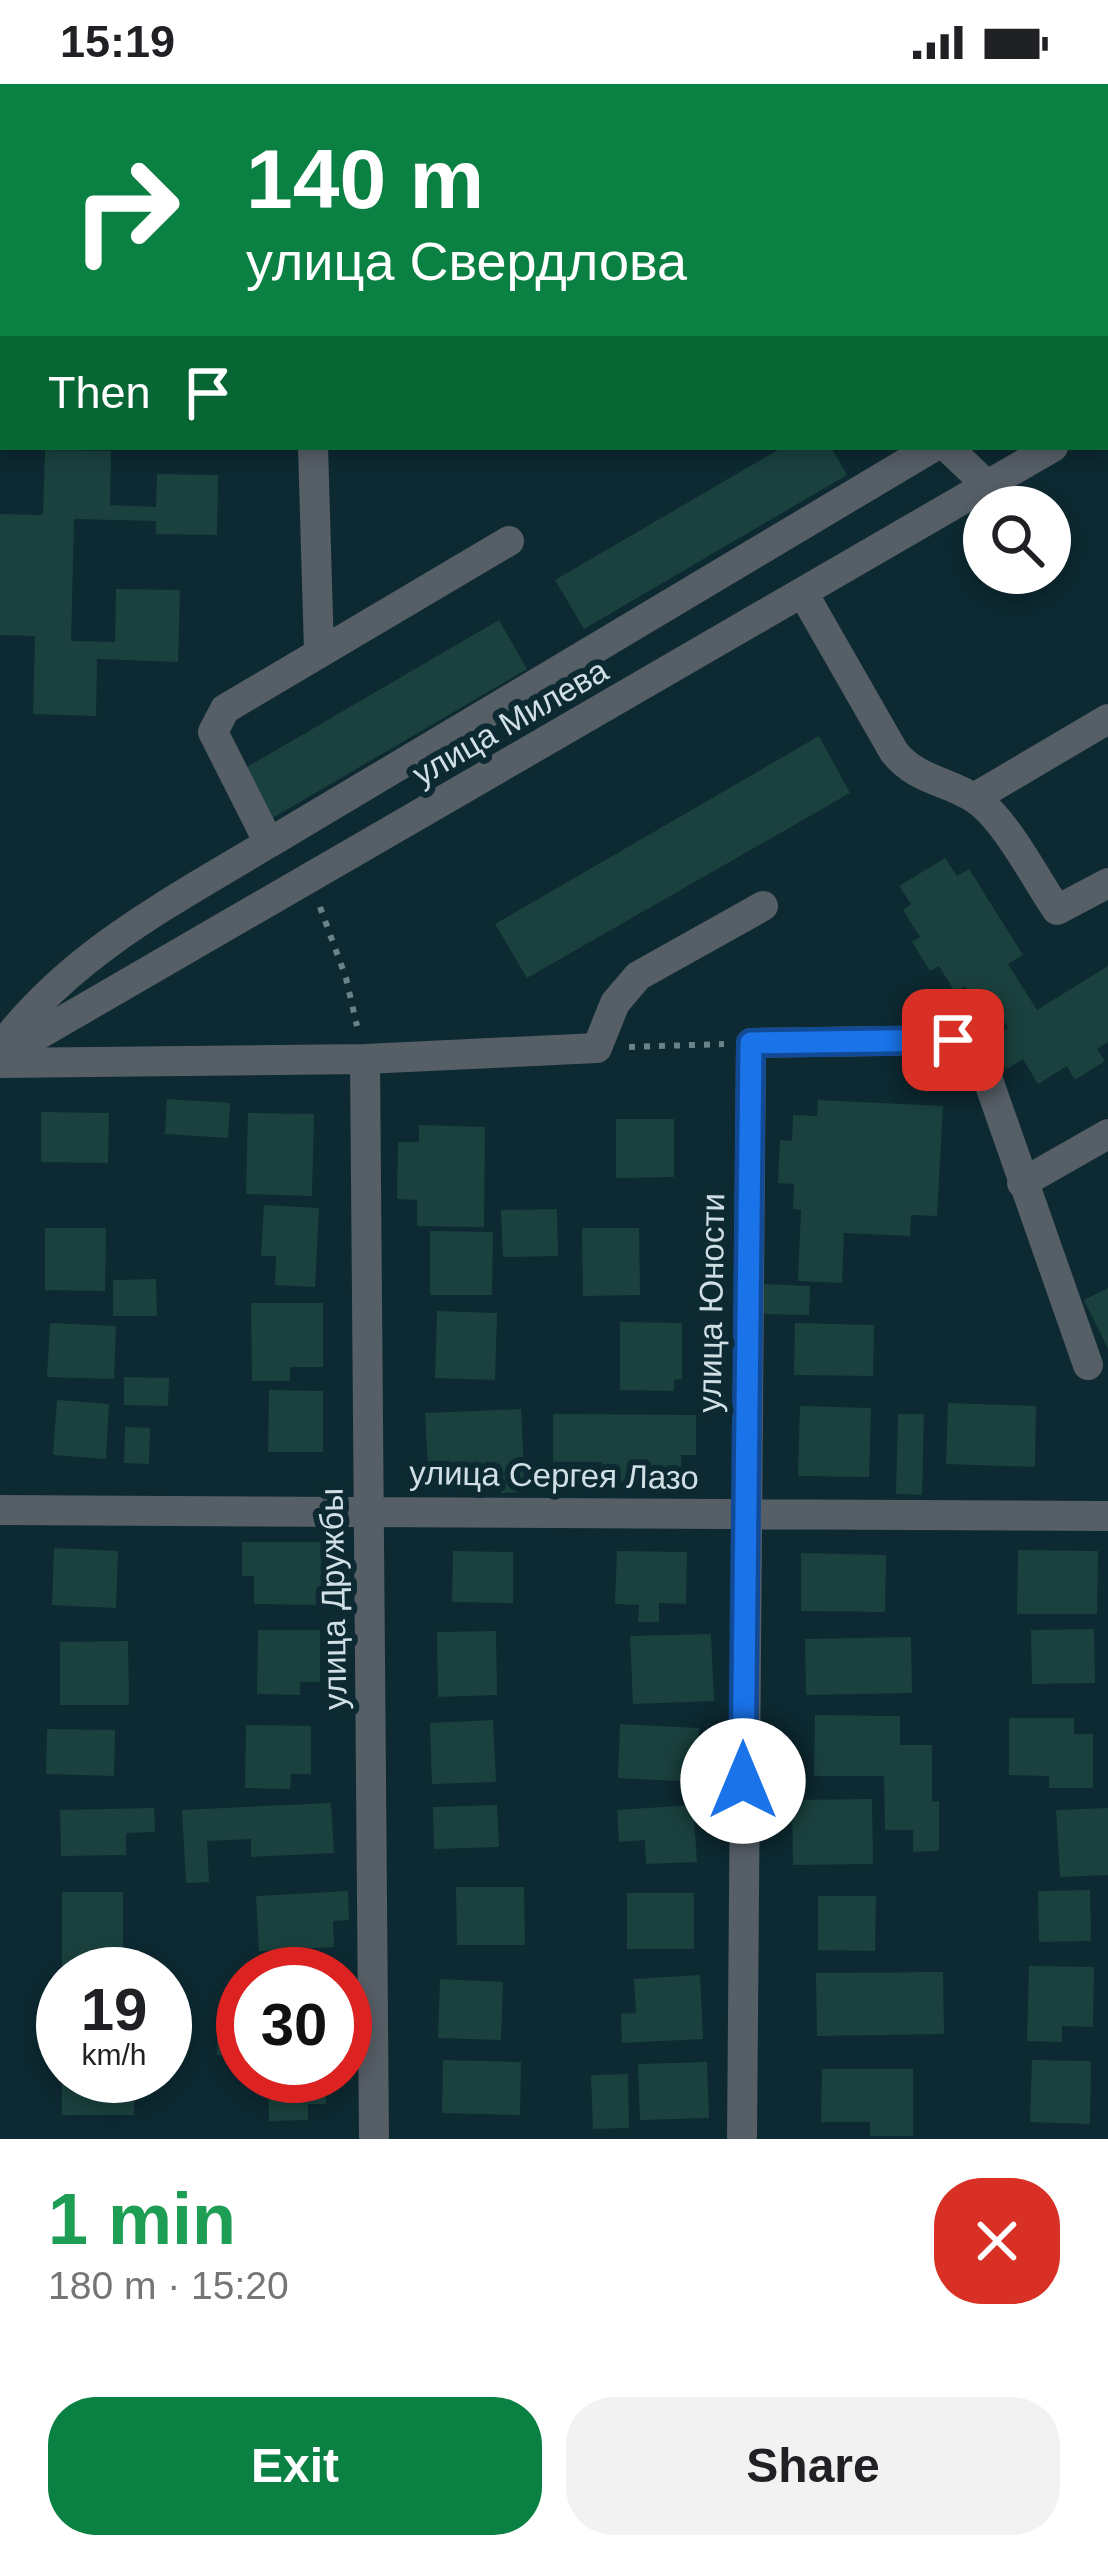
<!DOCTYPE html>
<meta charset="utf-8">
<style>
:root{--surface:#fff;--page:#f2f2f2;--text:#202124;--muted:#757577;--accent:#0b8043}
body{margin:0;font-family:Helvetica,sans-serif;background:var(--page);color:var(--text);height:100vh;display:flex;flex-direction:column;font-size:45px;white-space:nowrap}
*{box-sizing:border-box;margin:0}
p{font-size:39px;color:var(--muted)}
.icon{flex:none;width:66px;height:66px;fill:none;stroke:currentColor;stroke-width:2;stroke-linecap:round;stroke-linejoin:round}
.map{position:relative;height:2055px;overflow:hidden}
.sheet{display:flex;flex-direction:column;background:var(--surface);flex:1}
.sheet>*{flex:none}
.top-card{position:absolute;left:0px;top:0px;width:1110px;height:366px;box-shadow:0 6px 18px #0003;background:#0b8043;color:#fff;overflow:hidden}
.buttons{position:absolute;left:963px;top:402px;display:grid;gap:24px}
.buttons a{display:grid;place-items:center;width:108px;height:108px;border-radius:50%;background:var(--surface);box-shadow:0 6px 18px #0003;font-size:60px}
.speed{position:absolute;left:36px;top:1863px;display:flex;gap:24px;font-size:60px;font-weight:700;text-align:center}
.speed>*{display:grid;place-content:center;width:156px;height:156px;border-radius:50%;background:var(--surface);box-shadow:0 6px 18px #0003;line-height:1}
.speed small{font-size:30px;font-weight:400}
.speed .limit{border:18px solid #d22;background:#fff;color:#111}
.pin{position:absolute;display:grid;place-items:center;width:102px;height:102px;color:#fff;margin:-51px;border-radius:24px;box-shadow:0 6px 18px #0006}
.me{position:absolute;width:132px;margin:-66px;rotate:0deg;stroke-linejoin:round;filter:drop-shadow(0 0 9px #0008)}
.turn{display:flex;align-items:center;gap:42px;height:252px;padding:0 48px;font-size:54px}
.turn .icon{width:156px;height:156px;stroke-width:2.5}
.turn b{display:block;font-size:84px;line-height:102px}
.then{display:flex;align-items:center;height:114px;padding:0 48px;background:#0003;gap:24px;font-size:45px}
.round{display:grid;place-items:center;flex:none;width:126px;height:126px;border-radius:48px;background:var(--page)}
.head{display:flex;align-items:center;justify-content:space-between;height:204px;padding:0 48px}
h1{font-size:72px;font-weight:700;line-height:90px;color:#1e9e55}
.primary-button{display:flex;gap:24px;margin-top:auto;padding:24px 48px}
.primary-button a{flex:1;height:138px;border-radius:48px;background:var(--accent);color:#fff;font-size:48px;font-weight:700;line-height:138px;text-align:center}
.primary-button a+a{background:var(--page);color:var(--text)}
.status{display:flex;justify-content:space-between;align-items:center;height:84px;padding:0 60px;background:var(--surface);direction:ltr}
.status svg{height:33px;fill:currentColor}
.map>svg:first-child{display:block}
.building{fill:#1a413e}
.lines{fill:none;stroke-linecap:round;stroke-linejoin:round}
.path{stroke:#6c8289;stroke-width:6;stroke-dasharray:6 9;stroke-linecap:butt}
.minor{stroke:#565e66;stroke-width:30}
.route-casing{stroke:#114b97;stroke-width:30}
.route{stroke:#1a73e8;stroke-width:21}
.labels{text-anchor:middle;dominant-baseline:central;stroke-width:12;stroke-linejoin:round;paint-order:stroke}
.street-label{font-size:33px;fill:#cfdfe4;stroke:#0d2931}
</style>
<div class="status"><b>15:19</b><svg viewBox="0 0 49 12"><path d="M0 12V9h3v3zM5 12V6h3v6zM10 12V3h3v9zM15 12V0h3v12zM26 1h20v11H26zM47 4h2v5h-2z"/></svg></div>
<div class="map">
<svg width="1108" height="2055" viewBox="0 0 1108 2055">
<rect width="100%" height="100%" fill="#0d2931"/>
<path class="building" d="M783,363H831L847,391L584,545L555,496Z
M45,366L111,367L110,421L156,423L157,390L218,391L217,451L156,450V437L74,435L71,557L115,558L116,505L180,506L178,578L97,575L96,632L33,630L35,552L0,551V430L43,431Z
M499,536L527,585L264,739L235,690Z
M819,652L850,709L527,894L495,840Z
M945,774L957,792L969,785L1023,871L1008,880L1037,926L1108,882V958L1097,965L1105,977L1075,996L1067,982L1038,1000L1023,975L1007,985L989,956L1008,944L992,918L979,926L965,902L955,908L939,882L930,887L912,858L920,853L903,826L911,820L899,802Z
M167,1015L230,1019L228,1054L165,1050Z
M818,1016L943,1022L937,1132L911,1131L910,1152L844,1149L842,1199L798,1197L801,1126L793,1125L794,1100L778,1099L780,1056L792,1057L793,1031L817,1032Z
M41,1028L109,1029L108,1079L41,1078Z
M248,1029L314,1030L312,1112L246,1110Z
M616,1035H674V1093L616,1094Z
M419,1041L485,1043L484,1143L417,1142V1116L397,1115L398,1058H419Z
M264,1121L319,1124L315,1203L275,1201L276,1172H261Z
M557,1125L558,1172L503,1173L501,1126Z
M45,1144H106L105,1207L45,1206Z
M582,1144H639L640,1211L583,1212Z
M430,1147L493,1148L492,1211H430Z
M156,1195L157,1232H113V1196Z
M763,1200L810,1202L809,1231L762,1230Z
M1108,1204V1265L1084,1216Z
M251,1219H323V1283H290V1297H252Z
M437,1227L497,1229L495,1296L435,1294Z
M620,1238L682,1239V1295L674,1296V1307L620,1306Z
M50,1239L116,1242L114,1295L47,1293Z
M795,1239L874,1241L873,1292L794,1291Z
M124,1293L169,1294L168,1322L124,1321Z
M269,1306L323,1307V1368H268Z
M57,1316L109,1320L106,1375L53,1371Z
M948,1319L1036,1322L1035,1383L946,1380Z
M800,1322L871,1324L869,1393L798,1392Z
M521,1325L525,1408L501,1409L500,1380L428,1383L425,1329Z
M553,1330L696,1331V1371H681V1399H602V1378H553Z
M898,1330H924L922,1411L896,1410Z
M125,1343L150,1344L149,1380L124,1379Z
M242,1458H322L321,1521L254,1520V1492H242Z
M54,1464L118,1467L116,1524L52,1521Z
M1018,1466L1098,1467L1097,1530H1017Z
M453,1467L513,1468V1519L452,1518Z
M617,1467L687,1468L686,1520L659,1519V1538H638L639,1521L615,1520Z
M801,1469L886,1471L885,1528L801,1527Z
M1094,1545L1095,1599L1032,1600L1031,1546Z
M258,1546H320V1598H300V1611L257,1610Z
M496,1547L497,1611L438,1613L437,1548Z
M711,1550L714,1617L633,1620L630,1552Z
M911,1553L912,1609L806,1611L805,1555Z
M128,1557L129,1621H60V1558Z
M815,1631L900,1632V1661H932V1718L939,1717V1767L913,1768V1746H885L884,1692H814Z
M1009,1634H1074V1650H1093V1704H1049V1692L1009,1691Z
M493,1636L496,1698L432,1700L430,1639Z
M620,1640L699,1644L696,1698L618,1694Z
M246,1641L311,1642V1690H291L290,1705L245,1704Z
M47,1645L115,1646L114,1692L46,1690Z
M872,1715L873,1780L793,1781L792,1716Z
M331,1719L334,1769L251,1773V1755L207,1757L209,1798L186,1799L182,1726Z
M497,1721L499,1763L434,1765L433,1723Z
M693,1721L697,1778L646,1780L645,1756L619,1758L617,1726Z
M154,1724L155,1748L126,1749V1771L61,1772L60,1726Z
M1108,1724V1791L1060,1793L1056,1726Z
M456,1803H524L525,1861H457Z
M1090,1806L1091,1857L1039,1858L1038,1807Z
M348,1807L349,1836L333,1837L334,1863L259,1867L256,1812Z
M62,1808H123V1883H62Z
M627,1809H694V1865H627Z
M818,1812H876L875,1867L818,1866Z
M1029,1882L1094,1883L1093,1943L1062,1942V1958L1027,1957Z
M943,1888L944,1950L817,1952L816,1889Z
M700,1891L703,1955L622,1959L621,1930L636,1929L634,1895Z
M440,1895L503,1898L501,1956L438,1954Z
M217,1930H243V1971H217Z
M443,1976L521,1978L520,2031L442,2029Z
M1032,1976L1091,1977L1090,2040L1030,2038Z
M707,1978L709,2034L640,2036L638,1980Z
M822,1985H913V2052H870V2038H821Z
M628,1990L629,2044L593,2045L591,1991Z
M62,1992H134V2031H62Z
M268,1992H325L326,2020H308V2036L269,2037Z"/>
<g class="lines">
<path class="path" d="M320,823L346,894L357,942
M629,963L724,960"/>
<path class="minor" d="M743,3L748,0
M0,244H3
M1107,332L1108,331
M313,363L319,566
M947,363L988,402
M509,457L225,625L213,648L269,759L933,363
M803,509L894,668C916,696 945,696 974,714C1005,734 1035,794 1057,826L1108,799
M974,714L1108,635
M0,964C70,870 171,818 269,759
M0,973L1053,363
M365,975L374,2055
M0,979L365,975L597,964L615,919L638,892L763,822
M1022,1099L1108,1050
M0,1426L1108,1432
M742,2055L751,959L953,956L968,959L979,970L1088,1281"/>
</g>
<g class="lines">
<defs>
<path id="route" d="M743,1697L751,959L953,956"/>
</defs>
<use href="#route" class="route-casing"/>
<use href="#route" class="route"/>
</g>
<g class="labels">
<g class="street-label">
<text transform="translate(510 638) rotate(-30)">улица Милева</text>
<text transform="translate(711 1219) rotate(-89)">улица Юности</text>
<text transform="translate(554 1391) rotate(1)">улица Сергея Лазо</text>
<text transform="translate(333 1515) rotate(-91)">улица Дружбы</text>
</g>
</g>
</svg>
<div class="buttons">
<a><svg class="icon" aria-label="search" viewBox="0 0 24 24"><circle cx="10" cy="10" r="6"/><path d="M15 15l6 6"/></svg></a>
</div>
<div class="speed"><div>19<small>km/h</small></div><div class="limit">30</div></div>
<div class="pin" style="left:953px;top:956px;background:#d93025"><svg class="icon" aria-label="arrive" viewBox="0 0 24 24"><path d="M6 21V4h12l-3 4 3 4H6"/></svg></div>
<svg class="me" style="left:743px;top:1697px" viewBox="-20 -20 40 40"><circle r="19" fill="#fff"/><path d="M0-13L10 11 0 6-10 11z" fill="#1a73e8"/></svg>
<div class="top-card">
<div class="turn"><svg class="icon" aria-label="right" viewBox="0 0 24 24"><path d="M7 20v-9h11M14 6l5 5-5 5"/></svg><div><b>140 m</b>улица Свердлова</div></div>
<div class="then">Then<svg class="icon" aria-label="arrive" viewBox="0 0 24 24"><path d="M6 21V4h12l-3 4 3 4H6"/></svg></div>
</div>
</div>
<section class="sheet">
<div class="head"><div><h1>1 min</h1><p>180 m · 15:20</p></div><a class="round" style="background:#d93025;color:#fff"><svg class="icon" aria-label="close" viewBox="0 0 24 24"><path d="M6 6l12 12M18 6L6 18"/></svg></a></div>
<div class="primary-button"><a>Exit</a><a>Share</a></div>
</section>
